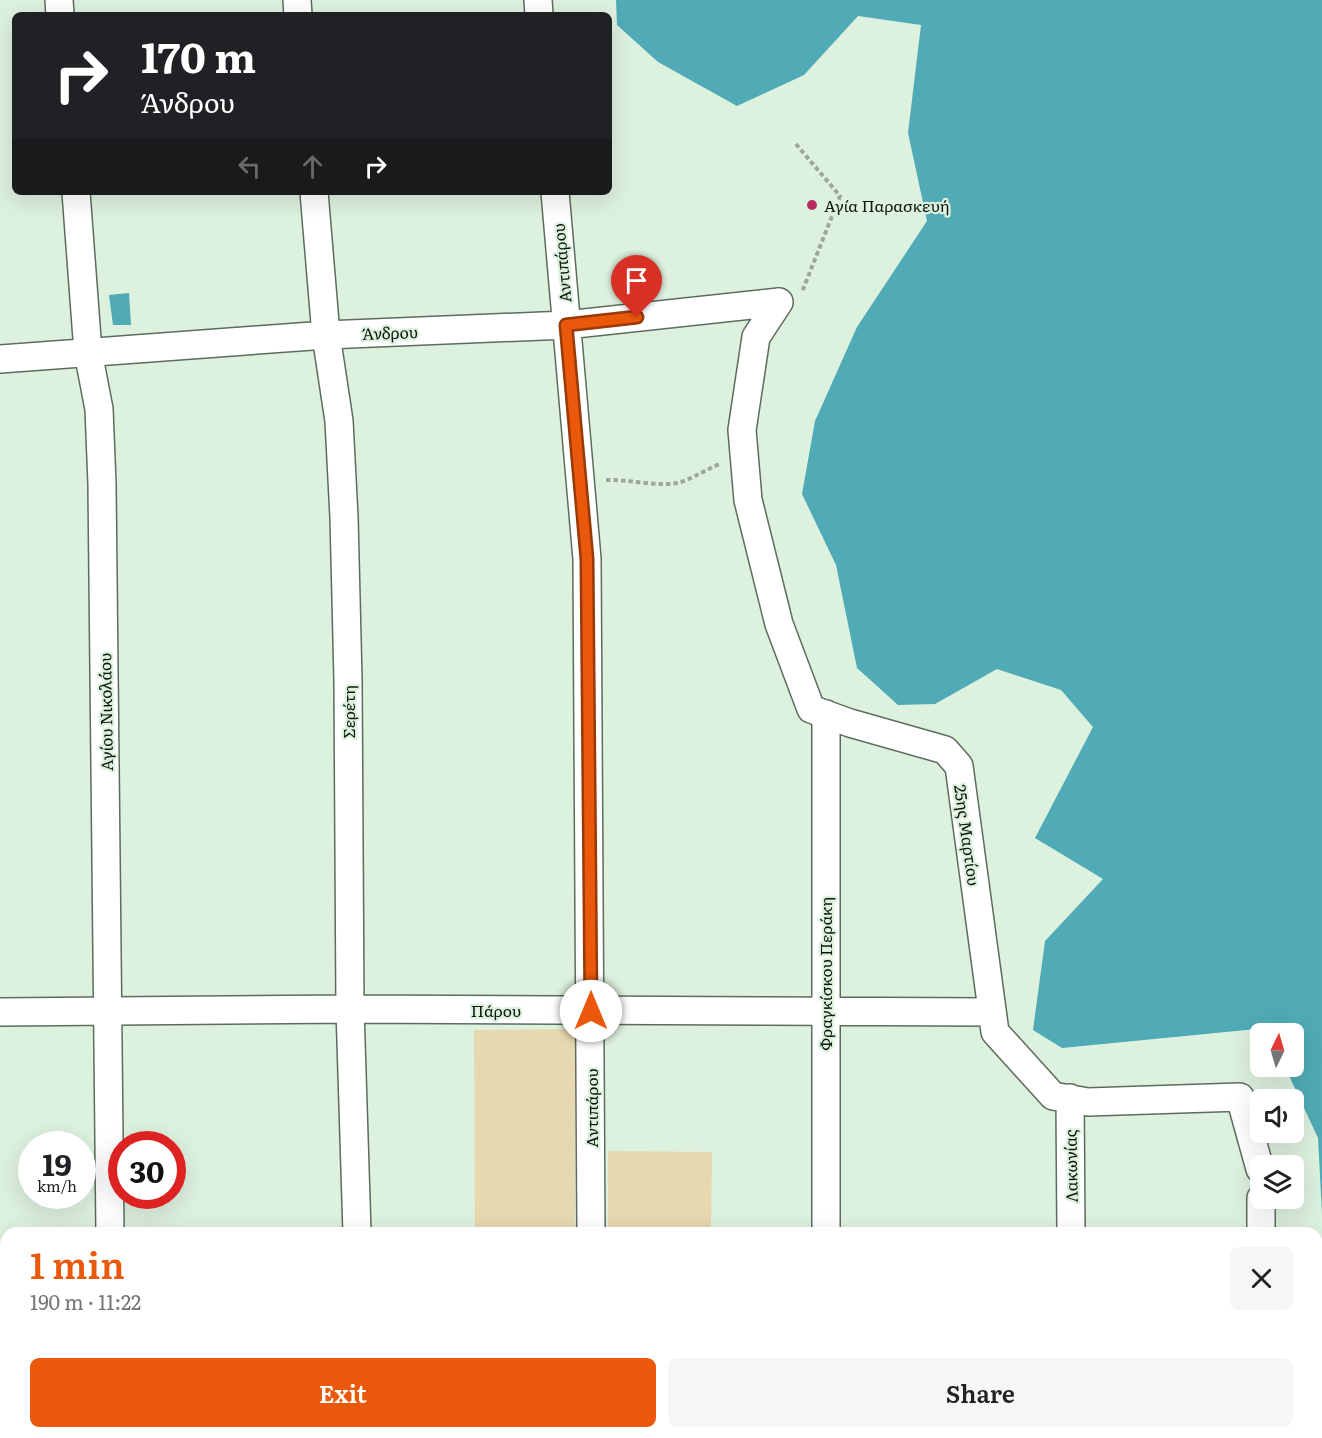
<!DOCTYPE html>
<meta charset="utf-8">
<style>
:root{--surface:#fff;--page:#f6f6f6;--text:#202124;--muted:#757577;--accent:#ea580c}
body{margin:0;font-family:Literata,serif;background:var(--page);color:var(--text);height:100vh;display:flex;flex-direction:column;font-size:22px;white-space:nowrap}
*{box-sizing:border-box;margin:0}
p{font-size:20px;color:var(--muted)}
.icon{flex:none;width:33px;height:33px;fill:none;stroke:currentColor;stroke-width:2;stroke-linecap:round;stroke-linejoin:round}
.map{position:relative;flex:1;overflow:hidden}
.panel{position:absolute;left:0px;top:1227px;width:1323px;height:212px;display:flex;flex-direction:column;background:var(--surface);border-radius:18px 18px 0 0;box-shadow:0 6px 24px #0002}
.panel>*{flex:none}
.guide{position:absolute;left:12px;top:12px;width:600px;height:183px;border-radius:9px;box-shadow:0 6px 24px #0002;background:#202124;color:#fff;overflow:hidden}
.needle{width:39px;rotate:5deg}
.tools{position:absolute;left:1250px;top:1023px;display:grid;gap:12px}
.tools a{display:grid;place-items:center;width:54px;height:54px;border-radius:9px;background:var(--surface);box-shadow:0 6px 24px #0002;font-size:30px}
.speed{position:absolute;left:18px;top:1131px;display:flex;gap:12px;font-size:30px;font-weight:700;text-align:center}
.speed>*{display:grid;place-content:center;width:78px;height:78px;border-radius:50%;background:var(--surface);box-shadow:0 6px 24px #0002;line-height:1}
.speed small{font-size:15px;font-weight:400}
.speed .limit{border:9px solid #d22;background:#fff;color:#111}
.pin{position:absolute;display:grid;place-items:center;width:51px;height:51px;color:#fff;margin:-62px -26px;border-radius:50% 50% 50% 0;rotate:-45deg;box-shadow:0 0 6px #0007}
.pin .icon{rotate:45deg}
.me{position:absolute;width:66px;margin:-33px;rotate:0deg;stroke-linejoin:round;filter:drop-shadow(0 0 4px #0008)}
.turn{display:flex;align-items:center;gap:21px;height:126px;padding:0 30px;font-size:27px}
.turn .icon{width:78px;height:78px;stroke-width:2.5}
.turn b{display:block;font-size:42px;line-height:51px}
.lanes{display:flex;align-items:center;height:57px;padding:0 30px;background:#0003;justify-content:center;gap:30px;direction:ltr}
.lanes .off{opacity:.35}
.round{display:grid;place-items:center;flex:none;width:63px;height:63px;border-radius:9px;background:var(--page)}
.head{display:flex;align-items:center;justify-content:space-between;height:102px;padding:0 30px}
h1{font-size:36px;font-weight:600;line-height:45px;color:var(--accent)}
.button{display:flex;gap:12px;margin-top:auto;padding:12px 30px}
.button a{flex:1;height:69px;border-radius:9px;background:var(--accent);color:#fff;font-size:24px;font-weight:600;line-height:69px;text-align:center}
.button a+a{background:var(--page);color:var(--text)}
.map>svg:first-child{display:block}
.green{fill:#e8d8af}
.water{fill:#50abb6}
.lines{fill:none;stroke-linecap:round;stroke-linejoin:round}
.street-casing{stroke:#5c6c5d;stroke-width:30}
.path{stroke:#99a99b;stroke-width:4;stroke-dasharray:4.5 3;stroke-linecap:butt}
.street{stroke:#fff;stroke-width:27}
.route-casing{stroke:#983908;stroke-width:15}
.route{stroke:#ea580c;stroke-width:10}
.poi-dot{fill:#b72b63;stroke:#ddf1df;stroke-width:2}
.labels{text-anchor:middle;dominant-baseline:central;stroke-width:4.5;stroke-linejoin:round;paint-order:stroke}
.poi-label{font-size:16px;fill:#0f1610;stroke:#ddf1df;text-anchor:start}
.street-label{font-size:16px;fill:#0f1610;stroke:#ddf1df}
</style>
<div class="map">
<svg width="1322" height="1438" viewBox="0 0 1322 1438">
<rect width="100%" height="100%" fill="#ddf1df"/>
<path class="green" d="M575,1029V1233H475L474,1030Z
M608,1151L712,1152L711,1233H608Z"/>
<path class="water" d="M616,0H1322V1214L1318,1138L1285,1067L1293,1066V1034L1270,1033L1267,1028L1062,1048L1033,1030L1045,941L1103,879L1035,838L1093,727L1061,690L997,669L935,704L898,705L857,668L836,565L802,494L815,421L857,327L927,221L908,133L921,25L858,16L804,75L737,106L658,62L617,25Z
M129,293L131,325H113L109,295Z
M1322,1295V1438H1293L1300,1433L1317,1432V1332Z"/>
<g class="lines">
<defs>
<path id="street" d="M59,0L60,15
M297,0L298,15
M538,0L539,15
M76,192L88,352L99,409L102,484L110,1233
M314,192L326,335L339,421L344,517L348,680L350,1009L357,1233
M555,192L587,559L591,1233
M779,302L756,337L742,430L748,500L779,624L811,709L850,723L945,750L959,766L995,1032L1053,1096L1088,1102L1240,1097L1260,1169
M0,359L326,335L566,325L779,302
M826,714V1233
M0,1012L350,1009L992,1012
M1070,1098L1071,1233
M1261,1233V1198
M592,1432L593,1438
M829,1432L830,1438
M1073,1432V1438
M110,1438V1432
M356,1438V1432
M1213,1438L1218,1432"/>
</defs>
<use href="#street" class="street-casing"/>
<path class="path" d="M796,144L840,196L802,292
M606,480C628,479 662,488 681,482C695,477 707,469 720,464"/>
<use href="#street" class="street"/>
</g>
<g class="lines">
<defs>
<path id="route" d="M591,1011L587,559L566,325L637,317"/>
</defs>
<use href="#route" class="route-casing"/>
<use href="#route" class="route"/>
</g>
<circle class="poi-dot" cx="812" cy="205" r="6"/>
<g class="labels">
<g class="poi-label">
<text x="824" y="205">Αγία Παρασκευή</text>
</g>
<g class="street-label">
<text transform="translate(561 263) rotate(-95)">Αντιπάρου</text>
<text transform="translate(390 332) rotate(-2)">Άνδρου</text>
<text transform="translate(105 712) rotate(-91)">Αγίου Νικολάου</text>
<text transform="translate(348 712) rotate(-90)">Σερέτη</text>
<text transform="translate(968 835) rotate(82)">25ης Μαρτίου</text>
<text transform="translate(825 974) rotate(-90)">Φραγκίσκου Περάκη</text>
<text x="496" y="1010">Πάρου</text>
<text transform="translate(591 1108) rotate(-90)">Αντιπάρου</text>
<text transform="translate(1070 1166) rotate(-91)">Λακωνίας</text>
</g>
</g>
</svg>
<div class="tools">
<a><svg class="needle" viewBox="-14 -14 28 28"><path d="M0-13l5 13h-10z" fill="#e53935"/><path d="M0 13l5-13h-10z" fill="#757577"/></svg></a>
<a><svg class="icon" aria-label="sound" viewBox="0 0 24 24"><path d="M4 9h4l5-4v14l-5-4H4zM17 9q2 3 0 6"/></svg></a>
<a><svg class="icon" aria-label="layers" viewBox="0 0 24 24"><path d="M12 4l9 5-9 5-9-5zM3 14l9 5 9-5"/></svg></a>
</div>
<div class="speed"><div>19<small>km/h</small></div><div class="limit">30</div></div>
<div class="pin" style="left:637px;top:317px;background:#d93025"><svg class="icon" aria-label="arrive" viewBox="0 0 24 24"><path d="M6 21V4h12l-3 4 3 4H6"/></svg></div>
<svg class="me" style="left:591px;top:1011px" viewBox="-20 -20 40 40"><circle r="19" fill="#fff"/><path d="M0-13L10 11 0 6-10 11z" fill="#ea580c"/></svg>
<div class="guide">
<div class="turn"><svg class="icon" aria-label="right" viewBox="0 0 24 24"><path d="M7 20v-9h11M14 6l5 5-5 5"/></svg><div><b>170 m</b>Άνδρου</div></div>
<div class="lanes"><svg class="icon off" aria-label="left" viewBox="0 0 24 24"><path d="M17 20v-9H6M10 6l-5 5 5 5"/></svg><svg class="icon off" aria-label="ahead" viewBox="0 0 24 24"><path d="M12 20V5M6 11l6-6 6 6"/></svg><svg class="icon" aria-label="right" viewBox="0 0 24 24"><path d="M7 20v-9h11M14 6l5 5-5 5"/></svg></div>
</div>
<section class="panel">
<div class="head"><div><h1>1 min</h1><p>190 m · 11:22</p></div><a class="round"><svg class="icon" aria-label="close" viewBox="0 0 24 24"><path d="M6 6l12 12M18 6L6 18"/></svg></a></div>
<div class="button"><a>Exit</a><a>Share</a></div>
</section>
</div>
